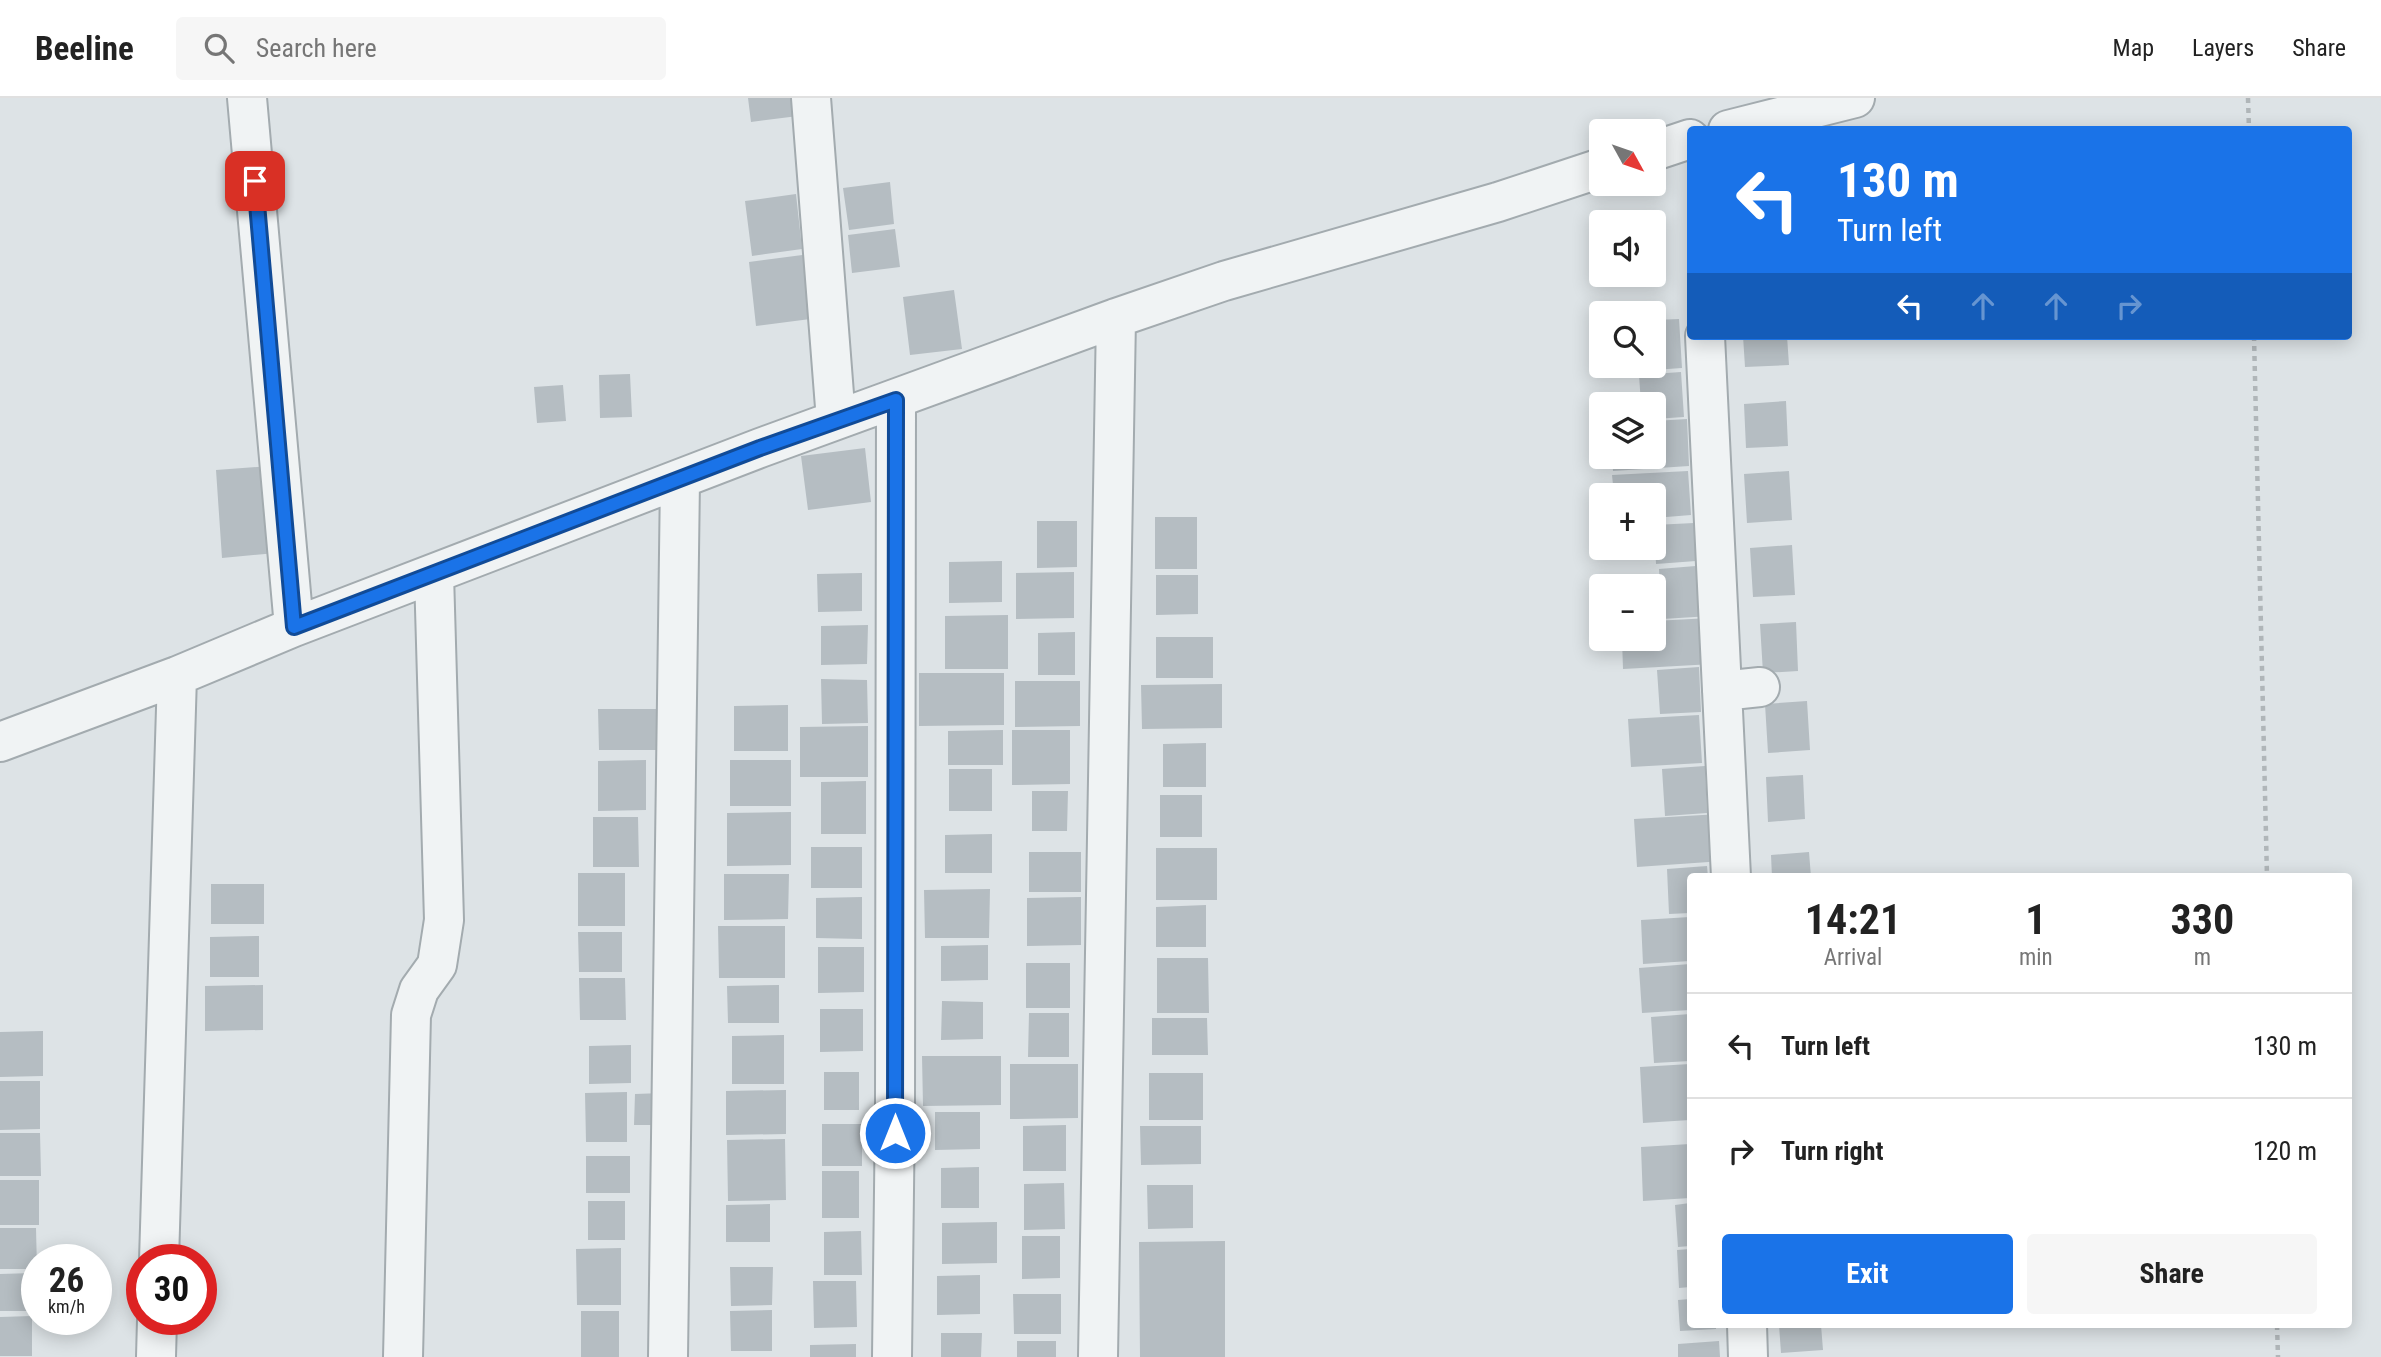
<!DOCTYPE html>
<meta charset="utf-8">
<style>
:root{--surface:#fff;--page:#f6f6f6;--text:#222;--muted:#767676;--line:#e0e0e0;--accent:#1a73e8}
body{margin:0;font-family:"Roboto Condensed",sans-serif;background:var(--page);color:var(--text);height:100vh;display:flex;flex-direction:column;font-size:26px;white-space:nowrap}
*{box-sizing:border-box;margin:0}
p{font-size:23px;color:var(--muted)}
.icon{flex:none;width:38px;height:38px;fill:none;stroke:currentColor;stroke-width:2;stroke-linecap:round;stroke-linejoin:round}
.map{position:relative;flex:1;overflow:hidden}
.panel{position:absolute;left:1687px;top:775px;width:665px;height:455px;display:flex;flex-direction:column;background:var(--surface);border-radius:7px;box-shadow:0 4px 18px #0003}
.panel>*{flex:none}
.hud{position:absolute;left:1687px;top:28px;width:665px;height:214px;border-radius:7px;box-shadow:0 4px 18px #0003;background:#1a73e8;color:#fff;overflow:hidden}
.needle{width:46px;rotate:130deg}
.tools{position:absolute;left:1589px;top:21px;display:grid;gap:14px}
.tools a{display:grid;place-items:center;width:77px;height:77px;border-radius:7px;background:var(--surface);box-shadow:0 4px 18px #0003;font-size:35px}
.speed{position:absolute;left:21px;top:1146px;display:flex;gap:14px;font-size:35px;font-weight:700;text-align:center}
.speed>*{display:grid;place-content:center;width:91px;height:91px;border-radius:50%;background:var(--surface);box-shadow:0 4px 18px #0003;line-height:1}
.speed small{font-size:18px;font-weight:400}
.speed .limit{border:10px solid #d22;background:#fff;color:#111}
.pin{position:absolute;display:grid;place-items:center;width:60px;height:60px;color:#fff;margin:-30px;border-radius:14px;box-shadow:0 4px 10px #0006}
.me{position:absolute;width:77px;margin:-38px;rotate:0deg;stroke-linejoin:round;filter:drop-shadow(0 0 5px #0008)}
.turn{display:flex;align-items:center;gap:24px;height:147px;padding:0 35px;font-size:32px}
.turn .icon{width:91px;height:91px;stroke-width:2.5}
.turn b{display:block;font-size:49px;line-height:60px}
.lanes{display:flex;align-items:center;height:66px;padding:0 35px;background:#0003;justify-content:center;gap:35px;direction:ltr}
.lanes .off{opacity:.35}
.eta{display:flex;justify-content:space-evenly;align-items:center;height:119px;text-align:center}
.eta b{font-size:42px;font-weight:700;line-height:49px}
.action{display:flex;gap:14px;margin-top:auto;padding:14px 35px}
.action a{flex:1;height:80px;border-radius:7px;background:var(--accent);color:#fff;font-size:28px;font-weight:700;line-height:80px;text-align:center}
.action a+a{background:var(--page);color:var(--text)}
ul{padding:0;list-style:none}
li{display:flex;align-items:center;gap:21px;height:105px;padding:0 35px;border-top:2px solid var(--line)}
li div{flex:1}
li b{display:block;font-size:26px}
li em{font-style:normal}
header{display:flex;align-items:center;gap:42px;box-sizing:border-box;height:98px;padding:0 35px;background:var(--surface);border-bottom:2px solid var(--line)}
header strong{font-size:33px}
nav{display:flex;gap:38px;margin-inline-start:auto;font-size:24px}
.search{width:490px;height:63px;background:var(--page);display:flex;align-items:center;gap:18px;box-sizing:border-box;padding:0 24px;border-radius:7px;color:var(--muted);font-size:26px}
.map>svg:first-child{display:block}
.building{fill:#b5bdc2}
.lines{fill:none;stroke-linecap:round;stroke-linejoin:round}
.minor-casing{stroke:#a3abaf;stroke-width:42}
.path{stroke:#b0b6b9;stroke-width:4.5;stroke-dasharray:5 5;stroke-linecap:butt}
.minor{stroke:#f0f3f4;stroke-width:38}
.route-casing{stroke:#114b97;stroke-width:18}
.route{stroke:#1a73e8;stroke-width:12}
</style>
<header>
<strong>Beeline</strong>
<div class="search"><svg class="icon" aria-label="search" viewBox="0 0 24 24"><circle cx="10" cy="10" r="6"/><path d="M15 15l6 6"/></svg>Search here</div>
<nav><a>Map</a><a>Layers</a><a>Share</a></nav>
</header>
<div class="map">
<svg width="2381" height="1259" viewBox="0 0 2381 1259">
<rect width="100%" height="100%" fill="#dde3e6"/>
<path class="building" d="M748,0H796L798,18L751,24Z
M890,84L894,126L849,132L843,90Z
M796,96L802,151L752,158L745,103Z
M895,131L900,169L852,175L848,137Z
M810,156L818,220L756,228L749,164Z
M954,192L962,251L910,257L903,199Z
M1679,221L1682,270L1639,273V268H1654V222Z
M1743,238H1787L1789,267L1745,269Z
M1681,274L1684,319L1654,321V306H1641L1639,277Z
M630,276L632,319L600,320L599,277Z
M563,287L566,323L537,325L534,289Z
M1786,303L1788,348L1746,350L1744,306Z
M1687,321L1689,368L1613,373L1612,359H1654V323Z
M865,350L871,404L808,412L801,358Z
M270,368L276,455L222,460L216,372Z
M1688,373L1691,417L1654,420V397H1614L1612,377Z
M1789,373L1792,422L1747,425L1744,376Z
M1155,419H1197V471H1155Z
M1037,423H1077V469L1037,470Z
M1694,425L1696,463L1656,466L1654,427Z
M1792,447L1795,497L1753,499L1750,450Z
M1002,463V504L949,505V464Z
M1708,467L1711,518L1662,521L1659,471Z
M1074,474V520L1016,521V475Z
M862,475V513L818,514L817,476Z
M1156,477H1198V516L1156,517Z
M1008,517V571H945V518Z
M1710,520L1713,566L1623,571L1622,541H1654V523Z
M1796,524L1798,573L1763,575L1760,526Z
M868,527L867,566L821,567V528Z
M1075,534V577H1038V535Z
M1156,539H1213V580H1156Z
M1699,569L1701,614L1660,616L1657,572Z
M919,575H1004V627L919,628Z
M821,581L867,582L868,625L822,626Z
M1015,583H1080V628L1015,629Z
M1222,586V630L1142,631L1141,587Z
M1807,603L1810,652L1768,655L1765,606Z
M788,607V653H734V608Z
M598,611H659V652H599Z
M1699,617L1702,665L1631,669L1628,621Z
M868,628V679H800V629Z
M1003,632V667H948V633Z
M1012,632H1070V686L1012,687Z
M1206,645V689H1163V646Z
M646,662V712L598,713V663Z
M730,662H791V708H730Z
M1705,668L1707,715L1665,718L1662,671Z
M949,671H992V713H949Z
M1803,677L1805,721L1768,724L1766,679Z
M866,683V736H821V684Z
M1032,693H1068L1067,733H1032Z
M1160,697H1202V739H1160Z
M791,714V767L727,768V715Z
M1720,716L1723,763L1637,769L1634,721Z
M593,719H638L639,769H593Z
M992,736V775H945V737Z
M811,749H862V790H811Z
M1156,750H1217V802H1156Z
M1029,754H1081V794H1029Z
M1809,754L1811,779H1772L1771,757Z
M1707,768L1708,779H1690V815L1669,816L1667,771Z
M578,775H625V828H578Z
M724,776H789L788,821L724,822Z
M211,786H264V826H211Z
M990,791L989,840H925L924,792Z
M862,799V841L816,840V800Z
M1081,799V847L1027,848V800Z
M1206,807V849H1156V809Z
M1690,819V863L1643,866L1641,822Z
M718,828H785V880H719Z
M578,834H622V874H579Z
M259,838V879H210V839Z
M988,847V882L941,883V848Z
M818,849H864V894L818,895Z
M1157,860H1208L1209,915H1157Z
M1026,865H1070V910H1026Z
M1690,866V912L1642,915L1639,870Z
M579,880H625L626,922H580Z
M263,887V932L205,933V888Z
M779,887V925H728L727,888Z
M942,903L983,904V941L941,942Z
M820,911H863V953L820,954Z
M1029,915H1069V959H1028Z
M1690,916V963L1654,965L1651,919Z
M1152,920H1207L1208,957H1152Z
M43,933V978L0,979V934Z
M784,937V986H732V938Z
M631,947V985L589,986V948Z
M922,958H1001V1007L923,1008Z
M1010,966H1078V1020L1010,1021Z
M1690,966V1022L1643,1025L1640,969Z
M824,974H859V1012H824Z
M1149,975H1203V1022H1149Z
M0,983H40V1031L0,1032Z
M786,992V1036L726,1037V993Z
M627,994V1044H586L585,995Z
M663,995V1027H634L635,996Z
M935,1014H980V1051L935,1052Z
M822,1026H862V1068H822Z
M1066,1027V1073H1023V1028Z
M1140,1028H1201V1066L1141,1067Z
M0,1035H40L41,1078H0Z
M785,1041L786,1102L728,1103L727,1042Z
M1690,1046V1100L1643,1103L1641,1049Z
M586,1058H630V1095H586Z
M979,1069V1110H941V1070Z
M822,1073H859V1120H822Z
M0,1082H39V1127H0Z
M1064,1085L1065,1131L1024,1132V1086Z
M1147,1087H1193V1130L1148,1131Z
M588,1103H625V1142H588Z
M1690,1105V1148L1678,1149L1675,1107Z
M770,1106V1144H726V1107Z
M997,1124V1165L942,1166V1125Z
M0,1130H36L37,1171H0Z
M861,1133L862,1177H824V1134Z
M1022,1138H1060V1180L1022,1181Z
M1225,1143V1259H1140L1139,1144Z
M621,1150V1207H577L576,1151Z
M1690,1151V1189L1679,1190L1677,1152Z
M730,1169H773L772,1207L731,1208Z
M33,1175V1213H0V1176Z
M980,1177V1216L937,1217V1178Z
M813,1183H856L857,1229L814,1230Z
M1013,1196H1061V1236H1014Z
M1690,1201V1227H1716V1231L1680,1233L1678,1202Z
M772,1212V1253H731L730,1213Z
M581,1213H619V1259H581Z
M32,1218V1258H0V1219Z
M1779,1227H1821L1823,1252L1781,1255Z
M941,1235H982L981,1259H941Z
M1017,1243H1056V1259H1017Z
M1719,1243L1720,1259H1678V1246Z
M856,1246V1259H810V1247Z"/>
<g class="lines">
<defs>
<path id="minor" d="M247,0L294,529
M811,0L836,322
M1728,32L1855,0
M1654,53L1690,41
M1705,238L1731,779
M1722,593L1760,589
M0,644L177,578L294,529L760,350L1116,220L1224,183L1498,104L1601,70
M159,1162L177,578
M1747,1227L1748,1259
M156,1259L157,1222
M403,1259L411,917L419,892L437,867L444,822L434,476
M668,1259L680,382
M892,1259L895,1010L896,302
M1098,1259L1116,220"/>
</defs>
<use href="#minor" class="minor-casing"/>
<path class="path" d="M2248,0L2249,32
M2254,238L2267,779
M2277,1227L2278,1259"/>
<use href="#minor" class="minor"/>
</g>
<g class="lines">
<defs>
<path id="route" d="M255,83L294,529L760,350L896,302L895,1035"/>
</defs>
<use href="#route" class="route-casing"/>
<use href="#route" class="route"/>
</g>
</svg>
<div class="tools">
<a><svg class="needle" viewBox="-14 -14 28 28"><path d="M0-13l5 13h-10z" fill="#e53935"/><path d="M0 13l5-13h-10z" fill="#767676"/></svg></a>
<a><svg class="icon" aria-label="sound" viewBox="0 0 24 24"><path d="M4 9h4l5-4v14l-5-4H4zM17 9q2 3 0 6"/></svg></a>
<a><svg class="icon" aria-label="search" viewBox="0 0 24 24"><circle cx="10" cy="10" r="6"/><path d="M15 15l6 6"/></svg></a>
<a><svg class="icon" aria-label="layers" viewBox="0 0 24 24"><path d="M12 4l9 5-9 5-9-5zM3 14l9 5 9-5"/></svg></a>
<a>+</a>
<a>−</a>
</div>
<div class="speed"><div>26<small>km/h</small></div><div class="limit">30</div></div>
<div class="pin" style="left:255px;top:83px;background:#d93025"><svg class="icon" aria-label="arrive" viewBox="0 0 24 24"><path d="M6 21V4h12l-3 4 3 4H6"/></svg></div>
<svg class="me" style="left:895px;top:1035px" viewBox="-20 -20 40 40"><circle r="17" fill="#1a73e8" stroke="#fff" stroke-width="3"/><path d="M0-11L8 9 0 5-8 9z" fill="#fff"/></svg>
<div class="hud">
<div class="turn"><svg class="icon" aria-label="left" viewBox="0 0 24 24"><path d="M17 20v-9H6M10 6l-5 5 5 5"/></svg><div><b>130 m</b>Turn left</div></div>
<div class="lanes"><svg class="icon" aria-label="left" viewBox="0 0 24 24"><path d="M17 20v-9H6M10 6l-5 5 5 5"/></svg><svg class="icon off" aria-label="ahead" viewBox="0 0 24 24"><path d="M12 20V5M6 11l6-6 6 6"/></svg><svg class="icon off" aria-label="ahead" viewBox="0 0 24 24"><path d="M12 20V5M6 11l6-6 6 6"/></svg><svg class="icon off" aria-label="right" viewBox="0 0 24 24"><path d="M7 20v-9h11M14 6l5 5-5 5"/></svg></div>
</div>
<section class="panel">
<div class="eta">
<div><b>14:21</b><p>Arrival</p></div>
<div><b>1</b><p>min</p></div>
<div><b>330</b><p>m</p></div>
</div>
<ul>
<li><svg class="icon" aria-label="left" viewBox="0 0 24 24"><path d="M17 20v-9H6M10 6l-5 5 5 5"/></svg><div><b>Turn left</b></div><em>130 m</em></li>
<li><svg class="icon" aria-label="right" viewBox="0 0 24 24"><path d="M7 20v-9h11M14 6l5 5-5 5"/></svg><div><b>Turn right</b></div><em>120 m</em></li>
</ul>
<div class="action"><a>Exit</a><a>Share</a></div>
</section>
</div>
